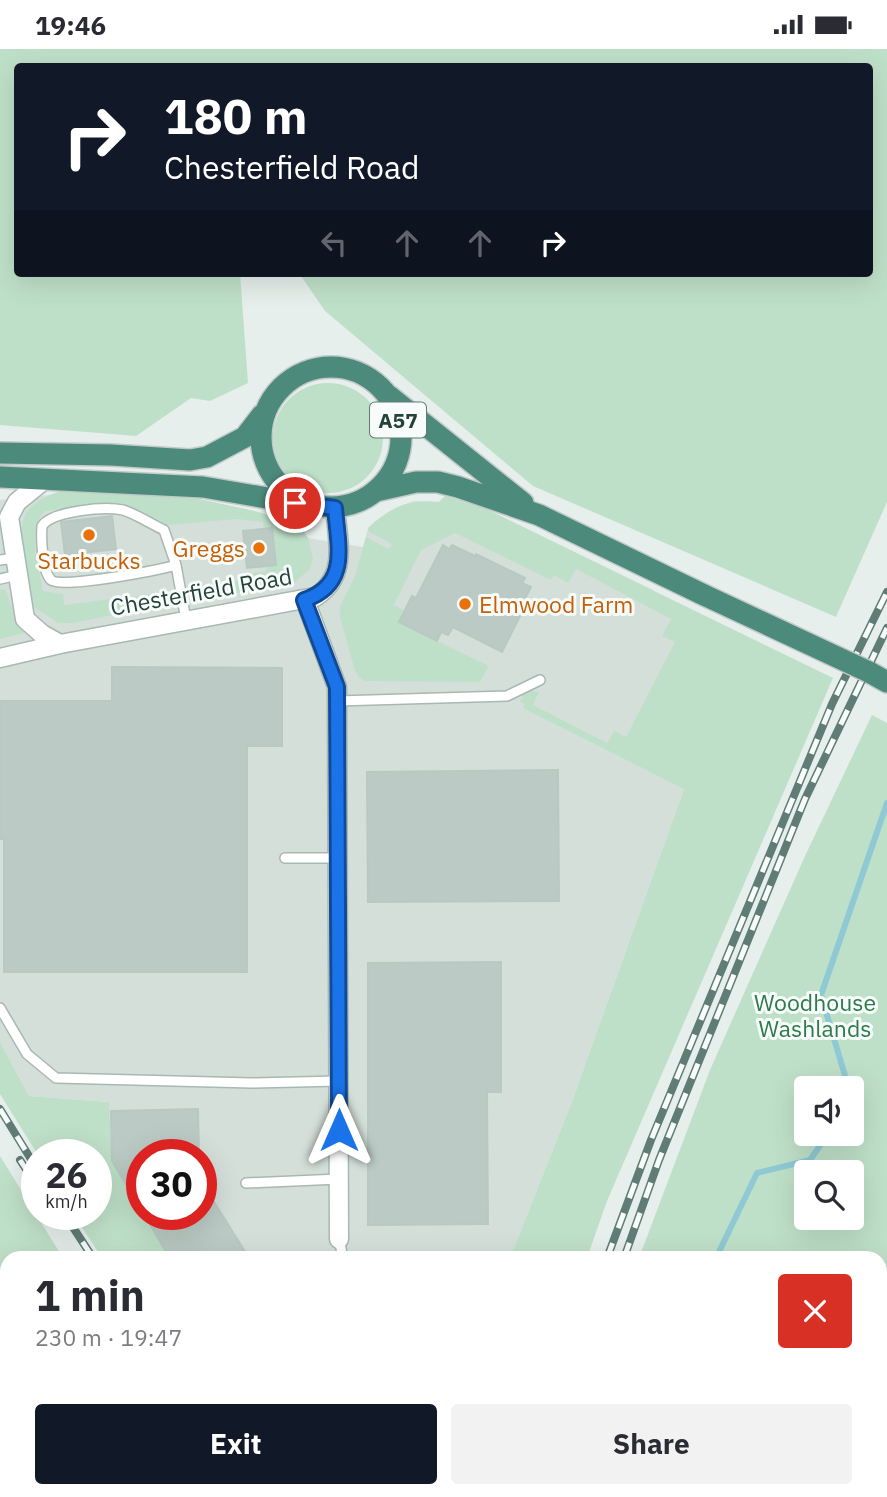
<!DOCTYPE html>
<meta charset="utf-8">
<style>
:root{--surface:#fff;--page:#f2f2f3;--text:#2b2b33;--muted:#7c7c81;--accent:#111827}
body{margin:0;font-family:"IBM Plex Sans",sans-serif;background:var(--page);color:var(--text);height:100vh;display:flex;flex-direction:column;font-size:26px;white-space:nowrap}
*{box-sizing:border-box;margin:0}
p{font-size:23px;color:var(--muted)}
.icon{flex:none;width:38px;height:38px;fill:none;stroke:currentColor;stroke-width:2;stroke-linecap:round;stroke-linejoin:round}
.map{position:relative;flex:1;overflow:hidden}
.side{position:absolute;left:0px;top:1202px;width:887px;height:247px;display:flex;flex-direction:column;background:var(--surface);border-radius:21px 21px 0 0;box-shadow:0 7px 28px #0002}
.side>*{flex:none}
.top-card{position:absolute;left:14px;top:14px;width:859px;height:214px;border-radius:7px;box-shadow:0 7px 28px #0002;background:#111827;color:#fff;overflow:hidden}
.buttons{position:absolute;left:794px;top:1027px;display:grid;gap:14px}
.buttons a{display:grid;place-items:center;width:70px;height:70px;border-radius:7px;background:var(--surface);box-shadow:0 7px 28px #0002;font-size:35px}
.speed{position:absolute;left:21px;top:1090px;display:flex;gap:14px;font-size:35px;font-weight:700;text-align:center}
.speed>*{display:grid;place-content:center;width:91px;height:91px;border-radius:50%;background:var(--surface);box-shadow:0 7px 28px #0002;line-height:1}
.speed small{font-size:18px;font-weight:400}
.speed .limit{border:10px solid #d22;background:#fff;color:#111}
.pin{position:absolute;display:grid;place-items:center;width:60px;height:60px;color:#fff;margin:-30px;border:4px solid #fff;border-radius:50%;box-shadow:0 2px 7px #0007}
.me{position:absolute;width:77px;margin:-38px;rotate:0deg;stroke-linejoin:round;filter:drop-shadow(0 0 5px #0008)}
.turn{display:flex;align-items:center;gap:24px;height:147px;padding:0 35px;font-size:32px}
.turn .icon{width:91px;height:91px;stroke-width:2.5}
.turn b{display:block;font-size:49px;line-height:60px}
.lanes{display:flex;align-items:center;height:66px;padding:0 35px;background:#0003;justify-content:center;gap:35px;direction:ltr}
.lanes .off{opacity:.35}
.round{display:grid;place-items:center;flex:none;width:74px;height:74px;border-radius:7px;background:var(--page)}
.headline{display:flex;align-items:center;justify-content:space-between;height:119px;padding:0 35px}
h1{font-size:42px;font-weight:700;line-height:52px}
.cta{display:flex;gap:14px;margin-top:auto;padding:14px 35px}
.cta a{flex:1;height:80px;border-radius:7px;background:var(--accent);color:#fff;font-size:28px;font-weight:700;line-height:80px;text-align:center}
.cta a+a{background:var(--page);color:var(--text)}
.status{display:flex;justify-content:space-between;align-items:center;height:49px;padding:0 35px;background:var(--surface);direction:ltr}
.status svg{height:19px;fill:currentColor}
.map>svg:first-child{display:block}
.built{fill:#d4dfda}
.green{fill:#bfe0c8;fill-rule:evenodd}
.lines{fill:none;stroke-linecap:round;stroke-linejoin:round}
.stream{stroke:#8ec9d4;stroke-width:6}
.building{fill:#bbcac4;stroke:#b8c9c2;stroke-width:2}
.service-casing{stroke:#a8b8b2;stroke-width:12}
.minor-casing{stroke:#a8b8b2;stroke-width:21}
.trunk-casing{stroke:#c2cac8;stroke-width:24}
.service{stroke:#fff;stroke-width:9}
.minor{stroke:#fff;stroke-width:18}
.trunk{stroke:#4c8a7c;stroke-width:21}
.rail-casing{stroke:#5f7d75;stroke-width:8}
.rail{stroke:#f7fbf9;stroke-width:5;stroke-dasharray:16;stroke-linecap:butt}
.trunk-bridge-casing{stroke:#c2cac8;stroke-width:24;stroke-linecap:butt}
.trunk-bridge{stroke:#4c8a7c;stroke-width:21}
.route-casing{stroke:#114b97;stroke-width:18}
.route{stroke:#1a73e8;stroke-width:12}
.food-dot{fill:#e8710a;stroke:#f7fbf9;stroke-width:2.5}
.labels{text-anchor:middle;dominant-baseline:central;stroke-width:6;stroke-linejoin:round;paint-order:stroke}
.shield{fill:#f7fbf9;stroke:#637a73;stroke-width:2}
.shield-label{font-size:21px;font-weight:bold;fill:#24423a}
.food-label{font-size:23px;fill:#c56008;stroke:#f7fbf9;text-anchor:end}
.street-label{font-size:23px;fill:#24423a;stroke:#f7fbf9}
.park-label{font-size:23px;fill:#2d7a4b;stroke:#f7fbf9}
</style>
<div class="status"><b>19:46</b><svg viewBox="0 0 49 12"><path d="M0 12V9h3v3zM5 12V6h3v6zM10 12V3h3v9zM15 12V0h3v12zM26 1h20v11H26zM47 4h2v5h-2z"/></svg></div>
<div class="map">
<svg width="887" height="1448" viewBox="0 0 887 1448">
<rect width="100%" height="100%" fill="#e6efeb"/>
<path class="built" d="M88,442L199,450L254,462L288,472L302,480L308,489L363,498L368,479L397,458L414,452L439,453L445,447L480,457L653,541L647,552L690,575L684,740L571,1055L510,1209H170L144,1166H201V1106H142V1162L112,1112L109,1053L29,1047L0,993V451Z
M300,1442H419L416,1448H304Z"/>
<path class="green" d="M0,0H887V453L836,568L533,437L325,262L299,224H870V18H18V224H240L248,334L210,352L191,349L136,387L0,376Z
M273 389a55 55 0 1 1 110 0a55 55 0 1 1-110 0Z
M88,442L199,450L254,462L288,472L302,480L308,489L313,509L310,520L293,535L207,548L200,544L196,537L248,530L247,525L266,522V517L276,515L272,479L264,480L263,473L237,470L168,476L153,473L116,455L45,462C25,480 40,519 43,542L63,545L64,556L167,543L161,556L73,574H58L34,558C28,537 15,487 25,466C29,457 45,447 55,444C65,441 78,443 88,442Z
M445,447L480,457L833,629L607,1152L587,1209H510L571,1055L684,740L523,659L525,655L520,653L524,644L532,642L539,643L533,656L607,694L614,682L626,688L675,593L662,587L671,570L576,520L568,534L554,526L551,531L455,484L421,501L394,556L405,562L437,592L489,617L480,633L365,632L359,628L355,622L340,568V557L355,527L366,488L389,500L392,495L369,483L368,479C389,459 410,449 439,453Z
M0,540L6,541L13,562L24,584L0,590Z
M872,666L887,674V1448H551L553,1442H880V1209H639L710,1021L805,807ZM807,1040H852V1085H807ZM807,1124H852V1169H807Z
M0,993L29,1047L109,1053L112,1112L142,1166L170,1209H102L74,1166H96V1106H38L0,1045Z
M0,1107L63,1209H7V1269L0,1258Z
M419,1442H504L502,1448H416Z"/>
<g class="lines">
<path class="stream" d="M849,1040L821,946L887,754
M716,1209L757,1124L810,1111L828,1085
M601,1448L604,1442"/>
</g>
<path class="building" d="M112,467L116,500L65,506L61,473Z
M272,479L276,516L247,519L243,482Z
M443,496L449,500L452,496L475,507L476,505L525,529L522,534L531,538L518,563L521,565L502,603L453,578L448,586L441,583L437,592L399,573L412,547L416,549Z
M112,618L282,619V697H247V923H4V790H0V652H112Z
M558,721L559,852L368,853L367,723Z
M501,913V1043H487L488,1175L368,1176V914Z
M198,1060L199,1106H142V1162L112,1112L111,1062Z
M201,1132L249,1209H170L144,1166H201Z"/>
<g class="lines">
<defs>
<path id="service" d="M0,511L15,509
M176,516L164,481C151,475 136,465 123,461C105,457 52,462 42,477C41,489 42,522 51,531C61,540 159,521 176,516L186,571
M0,530L18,526
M337,652L507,647L540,631
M285,809H338
M0,959L27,1005L56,1029L252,1034L339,1032
M246,1134L339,1130
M339,1190L343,1209"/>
<path id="minor" d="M44,431L17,453L9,468L25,570L42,585L60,595
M305,551L337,638L339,1190
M0,609L60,595L315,548C348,528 338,492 335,459"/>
<path id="trunk" d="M261 388a70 70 0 1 1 140 0a70 70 0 1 1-140 0Z
M389,347L523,454
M0,404L111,406L190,411L207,408L245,388L262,366
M0,428L203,438L302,455
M376,442L416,433H438L458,438L539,466L704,546
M869,623L887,633"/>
</defs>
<use href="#service" class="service-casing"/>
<use href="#minor" class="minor-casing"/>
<use href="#trunk" class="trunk-casing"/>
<use href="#service" class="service"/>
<use href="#minor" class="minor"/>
<use href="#trunk" class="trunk"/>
<defs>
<path id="rail" d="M0,1060L37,1120
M20,1111L37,1137
M65,1166L93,1209
M607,1209L651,1091L832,655L887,543
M624,1209L659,1111L805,750L887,579
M238,1442L242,1448
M517,1448L519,1442
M540,1448L542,1442"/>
</defs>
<use href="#rail" class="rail-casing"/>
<use href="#rail" class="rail"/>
<defs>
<path id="trunk-bridge" d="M704,546L869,623"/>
</defs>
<use href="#trunk-bridge" class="trunk-bridge-casing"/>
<use href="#trunk-bridge" class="trunk-bridge"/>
</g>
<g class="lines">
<defs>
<path id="route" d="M295,454L335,459C338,497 350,536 304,551L337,638L339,1081"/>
</defs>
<use href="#route" class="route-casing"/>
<use href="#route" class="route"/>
</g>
<g class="food-dot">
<circle cx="89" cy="486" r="7"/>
<circle cx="259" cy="499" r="7"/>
<circle cx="465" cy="555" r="7"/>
</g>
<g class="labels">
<rect class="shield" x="370" y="353.5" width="56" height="35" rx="5"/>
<g class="shield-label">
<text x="398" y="371">A57</text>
</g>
<g class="food-label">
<text x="245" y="499">Greggs</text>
<text x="89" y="511" text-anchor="middle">Starbucks</text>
<text x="479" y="555" text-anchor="start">Elmwood Farm</text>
</g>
<g class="street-label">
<text transform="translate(201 542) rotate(-10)">Chesterfield Road</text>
</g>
<g class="park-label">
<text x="815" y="953">Woodhouse<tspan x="815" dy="26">Washlands</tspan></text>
</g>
</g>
</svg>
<div class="buttons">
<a><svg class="icon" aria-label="sound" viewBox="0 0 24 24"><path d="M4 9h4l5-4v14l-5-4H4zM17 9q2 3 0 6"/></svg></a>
<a><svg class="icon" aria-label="search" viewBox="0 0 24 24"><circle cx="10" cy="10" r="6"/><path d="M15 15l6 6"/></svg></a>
</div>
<div class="speed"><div>26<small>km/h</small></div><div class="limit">30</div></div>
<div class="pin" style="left:295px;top:454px;background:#d93025"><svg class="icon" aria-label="arrive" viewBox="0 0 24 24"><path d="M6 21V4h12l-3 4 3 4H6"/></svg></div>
<svg class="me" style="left:339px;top:1081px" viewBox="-20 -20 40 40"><path d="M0-17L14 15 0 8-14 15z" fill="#1a73e8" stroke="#fff" stroke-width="4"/></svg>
<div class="top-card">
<div class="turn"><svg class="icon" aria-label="right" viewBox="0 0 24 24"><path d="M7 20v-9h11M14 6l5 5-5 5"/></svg><div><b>180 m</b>Chesterfield Road</div></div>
<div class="lanes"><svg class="icon off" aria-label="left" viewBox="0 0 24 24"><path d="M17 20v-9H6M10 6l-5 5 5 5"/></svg><svg class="icon off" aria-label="ahead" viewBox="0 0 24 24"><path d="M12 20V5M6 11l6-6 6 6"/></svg><svg class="icon off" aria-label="ahead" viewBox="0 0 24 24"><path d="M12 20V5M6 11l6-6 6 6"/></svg><svg class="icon" aria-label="right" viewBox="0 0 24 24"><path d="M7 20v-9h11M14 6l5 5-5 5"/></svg></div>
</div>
<section class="side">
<div class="headline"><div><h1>1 min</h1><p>230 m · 19:47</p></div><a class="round" style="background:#d93025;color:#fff"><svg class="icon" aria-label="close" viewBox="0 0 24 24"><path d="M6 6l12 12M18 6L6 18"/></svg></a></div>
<div class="cta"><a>Exit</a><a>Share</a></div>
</section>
</div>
